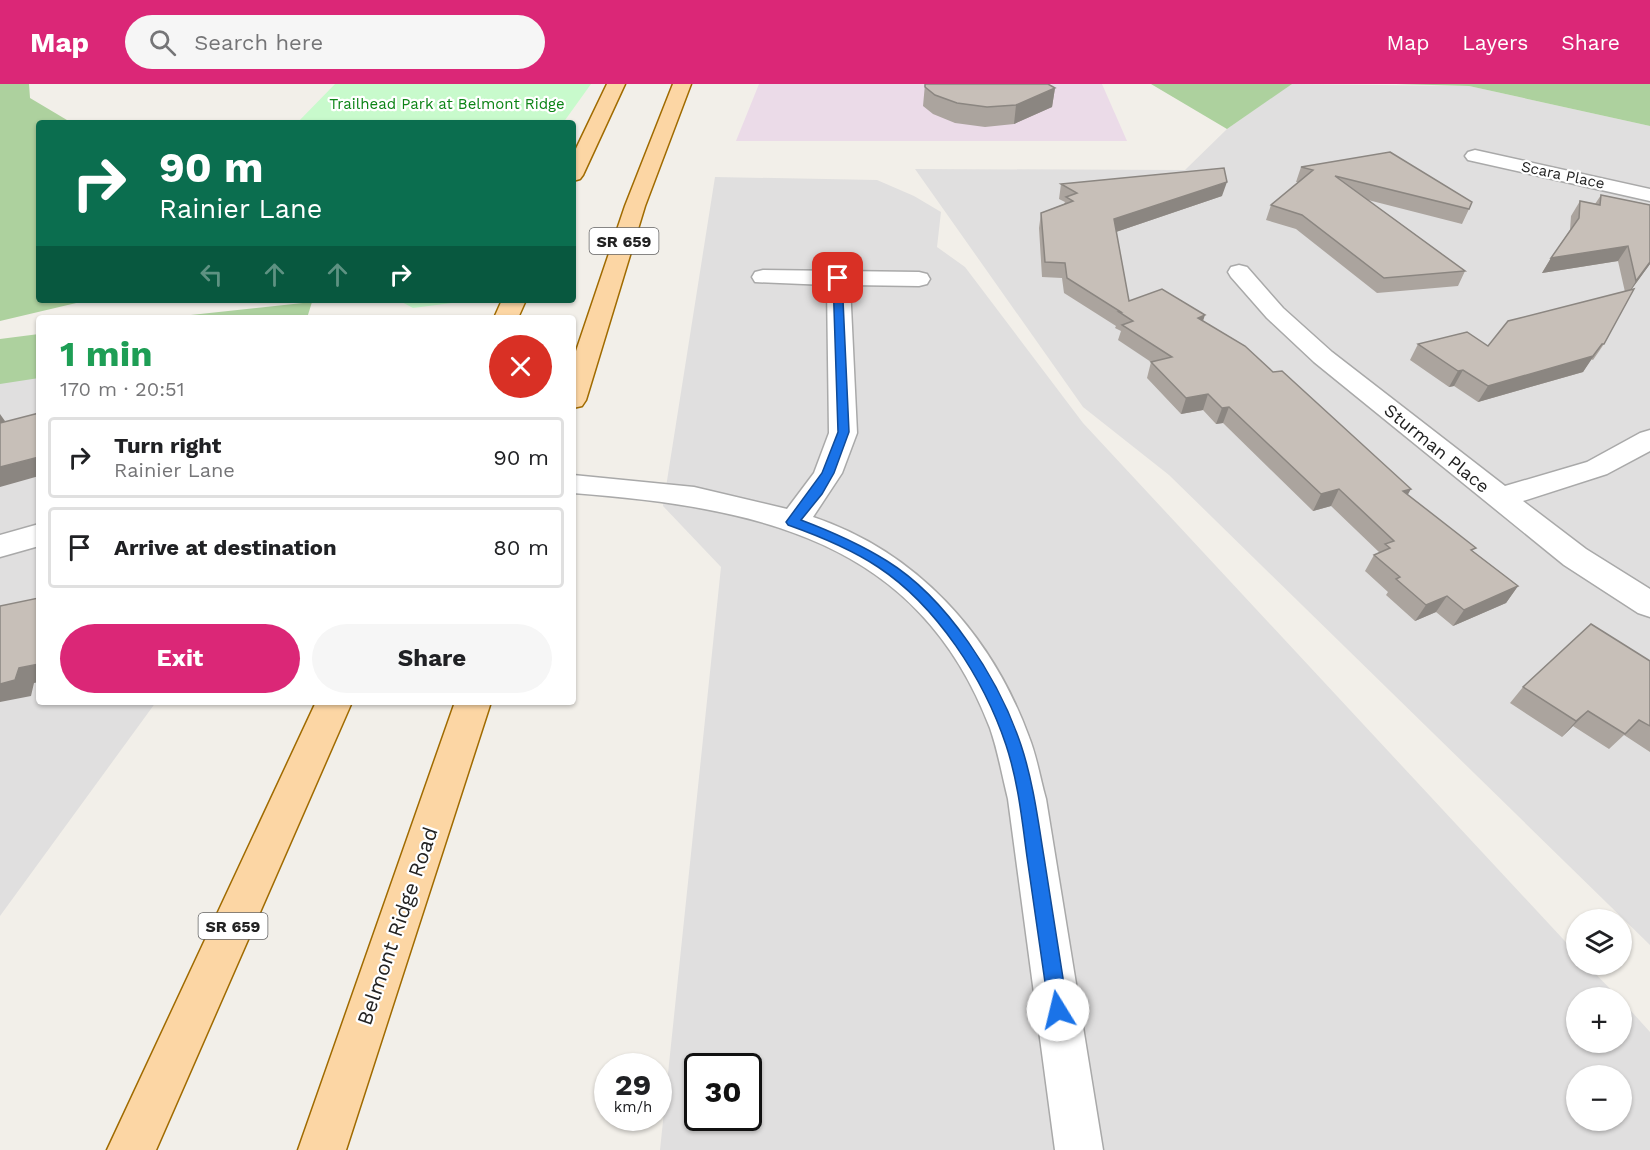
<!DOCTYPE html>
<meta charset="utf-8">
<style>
:root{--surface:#fff;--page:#f6f6f6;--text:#202124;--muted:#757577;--line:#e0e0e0;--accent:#db2777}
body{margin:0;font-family:"Work Sans",sans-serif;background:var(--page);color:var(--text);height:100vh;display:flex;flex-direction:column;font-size:22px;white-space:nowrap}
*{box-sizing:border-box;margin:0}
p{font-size:20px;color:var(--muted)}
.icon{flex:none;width:33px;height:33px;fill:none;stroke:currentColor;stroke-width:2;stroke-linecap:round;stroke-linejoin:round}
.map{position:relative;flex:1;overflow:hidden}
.details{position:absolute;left:36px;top:231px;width:540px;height:390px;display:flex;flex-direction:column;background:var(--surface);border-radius:6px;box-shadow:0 2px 4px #0004}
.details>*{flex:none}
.guide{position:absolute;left:36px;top:36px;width:540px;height:183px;border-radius:6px;box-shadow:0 2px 4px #0004;background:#0b6e4f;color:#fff;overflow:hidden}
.tools{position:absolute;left:1566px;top:825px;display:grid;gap:12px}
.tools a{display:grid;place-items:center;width:66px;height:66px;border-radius:50%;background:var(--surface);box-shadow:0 2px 4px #0004;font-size:30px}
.speed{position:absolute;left:594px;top:969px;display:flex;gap:12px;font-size:30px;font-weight:700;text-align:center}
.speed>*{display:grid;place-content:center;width:78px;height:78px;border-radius:50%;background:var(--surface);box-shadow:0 2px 4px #0004;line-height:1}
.speed small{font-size:15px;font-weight:400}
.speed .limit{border:3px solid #111;border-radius:9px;background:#fff;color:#111}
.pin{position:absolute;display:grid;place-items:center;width:51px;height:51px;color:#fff;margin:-26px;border-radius:12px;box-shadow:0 3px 9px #0006}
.me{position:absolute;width:66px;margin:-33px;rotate:351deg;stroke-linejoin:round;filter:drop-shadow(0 0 4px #0008)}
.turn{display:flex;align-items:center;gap:21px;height:126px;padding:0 24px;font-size:27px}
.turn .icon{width:78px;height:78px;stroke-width:2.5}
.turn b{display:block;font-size:42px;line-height:51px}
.lanes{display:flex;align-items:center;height:57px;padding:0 24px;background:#0003;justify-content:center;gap:30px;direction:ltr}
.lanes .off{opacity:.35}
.round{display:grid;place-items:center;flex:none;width:63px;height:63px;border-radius:32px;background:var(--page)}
.summary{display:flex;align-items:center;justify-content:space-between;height:102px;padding:0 24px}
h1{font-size:36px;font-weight:700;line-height:45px;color:#1e9e55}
.button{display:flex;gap:12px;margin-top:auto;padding:12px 24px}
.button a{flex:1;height:69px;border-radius:36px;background:var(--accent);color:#fff;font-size:24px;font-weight:700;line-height:69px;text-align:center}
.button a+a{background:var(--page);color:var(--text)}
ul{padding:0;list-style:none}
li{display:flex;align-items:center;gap:18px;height:81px;margin:0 12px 9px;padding:0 12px;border:3px solid var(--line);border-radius:6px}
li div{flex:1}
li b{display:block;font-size:22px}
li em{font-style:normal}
header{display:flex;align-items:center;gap:36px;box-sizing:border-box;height:84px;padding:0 30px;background:var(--accent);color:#fff}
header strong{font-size:28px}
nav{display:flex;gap:33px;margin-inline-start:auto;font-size:21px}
.search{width:420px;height:54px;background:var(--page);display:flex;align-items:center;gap:15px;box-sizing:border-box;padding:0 21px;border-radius:33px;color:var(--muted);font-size:22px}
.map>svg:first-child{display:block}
.residential{fill:#e0dfdf;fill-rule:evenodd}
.industrial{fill:#ebdbe8}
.forest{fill:#add19e}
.park{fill:#c8facc}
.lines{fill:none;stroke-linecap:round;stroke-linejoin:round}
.minor-casing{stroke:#a9a9a9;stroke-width:3}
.major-casing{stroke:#a06b00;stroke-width:3}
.minor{fill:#fff;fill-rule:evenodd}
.major{fill:#fcd6a4;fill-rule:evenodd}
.wall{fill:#aba49e}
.shaded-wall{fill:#8b8681}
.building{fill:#c7bfb8;stroke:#8b8681;stroke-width:1.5}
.route{fill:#1a73e8;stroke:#114b97;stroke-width:1.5}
.labels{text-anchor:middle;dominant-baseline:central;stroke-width:4.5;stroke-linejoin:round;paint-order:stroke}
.far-park-label{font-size:15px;fill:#0c8416;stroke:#fff}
.far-street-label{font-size:15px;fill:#222;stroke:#fff}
.shield{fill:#fff;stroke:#646464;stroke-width:1.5}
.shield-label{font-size:16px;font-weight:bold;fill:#222}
.street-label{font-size:18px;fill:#222;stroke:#fff}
.near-street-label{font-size:21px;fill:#222;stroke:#fff}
</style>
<header>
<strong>Map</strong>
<div class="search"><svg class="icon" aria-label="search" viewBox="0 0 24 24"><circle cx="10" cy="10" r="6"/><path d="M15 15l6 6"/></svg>Search here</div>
<nav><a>Map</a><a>Layers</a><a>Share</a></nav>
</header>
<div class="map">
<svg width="1650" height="1066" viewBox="0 0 1650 1066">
<rect width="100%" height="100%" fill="#f2efe9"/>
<path class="residential" d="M1291,0L1469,2L1650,42V861L1169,391L1083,323L915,85L1185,86L1227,45Z
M715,93L877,96L914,112L941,128L937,163L965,183L1083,339L1576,869V880L1587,881L1618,913L1576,914V958H1622V917L1650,948V1066H660L721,483L663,422ZM698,982H748V1034H698ZM1576,992H1622V1036H1576Z
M39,284V618H156L0,832V290Z"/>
<path class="industrial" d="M759,0H1102L1127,57H736Z"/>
<path class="forest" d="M0,0H29L30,14L72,39H39V216H89L0,237Z
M1151,0H1292L1227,45Z
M1396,0H1650V42L1469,2Z
M312,218L307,234H163Z
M39,250V294L0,300V255Z"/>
<path class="park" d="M335,0H591L563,39H297Z
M398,216H475L413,224Z"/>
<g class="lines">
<defs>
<path id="minor" d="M1475,66L1650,105V117L1468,76L1465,72L1468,68Z
M1239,181L1247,183L1283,224L1332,268L1505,402L1587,378L1640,349L1650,346V367L1607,390L1523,417L1586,465L1650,505V533L1638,529L1564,481L1314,278L1267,234L1231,193L1228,188L1231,183Z
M763,186L919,188L927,190L930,195L927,200L919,202L850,201L857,349L842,389L813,433C917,468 992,551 1029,653C1037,673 1040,694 1046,715L1103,1066H1055L1008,715C1002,691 998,667 990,644C918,454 754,423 573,409V391L694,403L787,425L814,389L829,349L827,201L755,198L752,193L755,188Z
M39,440V462L0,473V451Z"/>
<path id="major" d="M607,0H625L583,91L580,95L573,97V71Z
M673,0H691L645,122L586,316L582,322L573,324V276L625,122Z
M502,216H526L518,234H494Z
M316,618H352L156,1066H107Z
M455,618H491L346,1066H298Z"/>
</defs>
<use href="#minor" class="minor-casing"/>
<use href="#major" class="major-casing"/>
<use href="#minor" class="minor"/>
<use href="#major" class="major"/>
</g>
<path class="wall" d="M925,0L1055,4L1052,23L1014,40L985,43L955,39L933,30L923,22Z
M1301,83L1469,125L1462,140L1368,116L1465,187L1458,202L1377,209L1296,145L1266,136L1271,121L1299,98H1296Z
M1061,100L1222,112L1116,148L1129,217L1203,237L1273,288L1408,411L1474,468L1518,502L1506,519L1453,542L1436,528L1415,537L1386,511L1388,508L1365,487L1374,471L1380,469L1331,422L1313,427L1223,339L1216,340L1203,326L1181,330L1147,294L1151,278L1118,256L1121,247L1115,244L1116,242L1064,209L1062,194L1042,193L1039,144L1041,129L1064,120L1065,118L1059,115Z
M1601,111L1650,121V180L1631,206L1604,260L1593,276L1591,275L1583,288L1478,318L1454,302L1449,303L1410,276L1418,260L1488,262L1625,208L1618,177L1542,189L1551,174L1570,146L1571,132L1580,117L1595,120Z
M1650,577V668L1624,651L1609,665L1573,642L1562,653L1510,619L1523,603Z"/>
<path class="shaded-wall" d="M1055,4L1052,23L1014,40L1016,21Z
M1227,98L1222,112L1110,150L1114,135Z
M1628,162L1618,177L1542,189L1551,174Z
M1650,178V180L1626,213L1636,197Z
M1205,231L1200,246L1198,234Z
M1602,260L1583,288L1478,318L1488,302Z
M1463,286L1454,302L1449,303L1458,287Z
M1208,310L1203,326L1181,330L1186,314Z
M1229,323L1223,339L1216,340L1222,324Z
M0,330L10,344L0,342Z
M39,373V392L0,403V383Z
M1339,405L1331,422L1313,427L1321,410Z
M1411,405L1402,421L1403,407Z
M1518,502L1506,519L1453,542L1464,526Z
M1447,512L1436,528L1415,537L1426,521Z
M39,580V598L34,599L31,612L0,618V600L19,584Z
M1588,627L1562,653L1576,637Z"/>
<path class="building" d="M925,0H1048L1055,4L1016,21L987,23L957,19L935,11L925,3Z
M1390,68L1472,118L1469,125L1335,92L1465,187L1384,194L1302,131L1271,121L1313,86L1301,83Z
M1224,84L1227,98L1114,135L1129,217L1162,205L1205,231L1198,234L1245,262L1273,288L1282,287L1411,405L1403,407L1476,464L1471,466L1518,502L1464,526L1447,512L1426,521L1396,495L1400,493L1374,471L1390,464L1385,460L1394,457L1339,405L1321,410L1229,323L1222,324L1208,310L1186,314L1151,278L1172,273L1122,241L1133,237L1119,228H1121L1067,194L1065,179L1045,178L1041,129L1073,117L1066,113L1077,109L1061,100Z
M1601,111L1650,121V178L1636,197L1628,162L1551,174L1579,134L1580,117L1600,121Z
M1634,205L1604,260H1602L1593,272L1488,302L1463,286L1458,287L1418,260L1467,248L1488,262L1508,237Z
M39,329V373L0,383V339Z
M39,513V580L19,584L15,596L0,600V522L39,514Z
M1591,540L1650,577V642L1639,636L1625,650L1588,627L1576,637L1523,603Z"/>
<path class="route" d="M838,191L842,194L849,348L834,389L822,410L801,436C830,447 860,460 887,477C947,514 999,595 1021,661C1033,697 1038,736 1044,773C1052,824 1060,875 1068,926L1065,932L1058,935L1052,932L1049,926C1042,875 1034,824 1027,773C1022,736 1018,697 1006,661C984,595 937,522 878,483C851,465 819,452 788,441L786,438L822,389L838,348L833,194Z"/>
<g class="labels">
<g class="far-park-label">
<text x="447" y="20">Trailhead Park at Belmont Ridge</text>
</g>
<g class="far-street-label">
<text transform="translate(1563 91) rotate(12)">Scara Place</text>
</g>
<g class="shield">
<rect x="589.5" y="144" width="69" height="26" rx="4.5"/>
<rect x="198.5" y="829" width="69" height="26" rx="4.5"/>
</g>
<g class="shield-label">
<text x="624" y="157">SR 659</text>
<text x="233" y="842">SR 659</text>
</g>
<g class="street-label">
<text transform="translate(1437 364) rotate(39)">Sturman Place</text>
</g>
<g class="near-street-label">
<text transform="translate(397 842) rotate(-71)">Belmont Ridge Road</text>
</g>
</g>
</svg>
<div class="tools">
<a><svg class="icon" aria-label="layers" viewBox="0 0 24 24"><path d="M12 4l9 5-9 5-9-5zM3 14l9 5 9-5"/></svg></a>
<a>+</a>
<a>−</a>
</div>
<div class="speed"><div>29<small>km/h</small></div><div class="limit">30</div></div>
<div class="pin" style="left:838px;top:194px;background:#d93025"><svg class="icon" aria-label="arrive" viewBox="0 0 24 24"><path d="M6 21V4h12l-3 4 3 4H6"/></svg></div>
<svg class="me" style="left:1058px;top:926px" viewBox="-20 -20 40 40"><circle r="19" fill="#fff"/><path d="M0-13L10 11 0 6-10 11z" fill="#1a73e8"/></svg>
<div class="guide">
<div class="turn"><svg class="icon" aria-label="right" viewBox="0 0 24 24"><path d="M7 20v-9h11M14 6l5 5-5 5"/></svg><div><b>90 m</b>Rainier Lane</div></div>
<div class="lanes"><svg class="icon off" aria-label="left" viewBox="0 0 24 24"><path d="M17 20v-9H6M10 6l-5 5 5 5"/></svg><svg class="icon off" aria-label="ahead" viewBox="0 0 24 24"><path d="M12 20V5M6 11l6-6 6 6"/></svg><svg class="icon off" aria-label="ahead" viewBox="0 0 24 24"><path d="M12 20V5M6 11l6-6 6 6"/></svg><svg class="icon" aria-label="right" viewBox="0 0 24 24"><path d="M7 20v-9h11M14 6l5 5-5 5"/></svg></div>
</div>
<section class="details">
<div class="summary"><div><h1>1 min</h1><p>170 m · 20:51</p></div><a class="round" style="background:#d93025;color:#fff"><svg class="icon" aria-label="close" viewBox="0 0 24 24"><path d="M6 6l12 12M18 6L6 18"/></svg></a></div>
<ul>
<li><svg class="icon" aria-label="right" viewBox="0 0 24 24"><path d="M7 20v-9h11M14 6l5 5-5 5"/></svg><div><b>Turn right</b><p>Rainier Lane</p></div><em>90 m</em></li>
<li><svg class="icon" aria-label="arrive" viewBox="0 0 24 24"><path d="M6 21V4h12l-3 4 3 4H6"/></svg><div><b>Arrive at destination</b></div><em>80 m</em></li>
</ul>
<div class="button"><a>Exit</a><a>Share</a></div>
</section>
</div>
